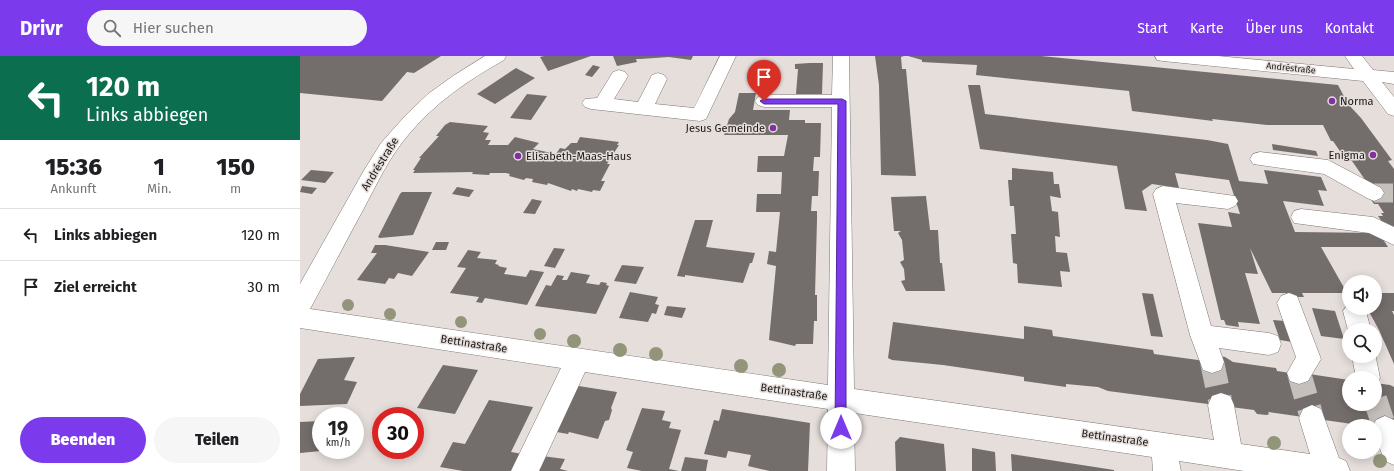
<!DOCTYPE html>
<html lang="de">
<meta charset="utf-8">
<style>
:root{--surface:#fff;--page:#f6f6f6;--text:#202124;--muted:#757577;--line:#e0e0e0;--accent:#7c3aed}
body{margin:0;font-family:"Fira Sans",sans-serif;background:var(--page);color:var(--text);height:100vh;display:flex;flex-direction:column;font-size:15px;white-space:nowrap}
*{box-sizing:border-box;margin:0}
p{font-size:13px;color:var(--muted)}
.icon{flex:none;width:22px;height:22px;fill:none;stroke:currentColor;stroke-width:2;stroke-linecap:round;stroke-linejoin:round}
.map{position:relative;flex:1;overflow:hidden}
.details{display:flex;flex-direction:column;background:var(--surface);width:300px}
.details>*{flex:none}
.top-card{background:#0b6e4f;color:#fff;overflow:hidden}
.controls{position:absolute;left:1042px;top:219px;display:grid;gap:8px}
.controls a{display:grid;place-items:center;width:40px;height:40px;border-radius:50%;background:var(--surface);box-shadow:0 2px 10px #0003;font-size:20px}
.speed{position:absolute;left:12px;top:351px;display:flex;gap:8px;font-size:20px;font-weight:700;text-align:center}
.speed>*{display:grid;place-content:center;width:52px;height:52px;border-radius:50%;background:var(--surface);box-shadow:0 2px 10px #0003;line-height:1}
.speed small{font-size:10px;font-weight:400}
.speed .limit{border:6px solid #d22;background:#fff;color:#111}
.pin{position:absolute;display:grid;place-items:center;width:34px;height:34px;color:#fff;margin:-41px -17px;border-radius:50% 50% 50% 0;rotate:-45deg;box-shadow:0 0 4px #0007}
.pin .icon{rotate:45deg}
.me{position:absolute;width:44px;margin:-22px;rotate:0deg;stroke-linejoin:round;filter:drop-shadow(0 0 3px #0008)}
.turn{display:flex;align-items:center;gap:14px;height:84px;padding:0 20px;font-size:18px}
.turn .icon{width:52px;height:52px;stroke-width:2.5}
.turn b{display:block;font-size:28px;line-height:34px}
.eta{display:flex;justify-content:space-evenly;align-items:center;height:68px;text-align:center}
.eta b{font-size:24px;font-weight:800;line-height:28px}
.button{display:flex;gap:8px;margin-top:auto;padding:8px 20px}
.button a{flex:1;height:46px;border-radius:24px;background:var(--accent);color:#fff;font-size:16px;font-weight:800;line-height:46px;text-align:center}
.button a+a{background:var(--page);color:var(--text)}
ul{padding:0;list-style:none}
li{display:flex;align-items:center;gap:12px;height:52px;padding:0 20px;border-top:1px solid var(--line)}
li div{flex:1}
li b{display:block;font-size:15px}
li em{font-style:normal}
header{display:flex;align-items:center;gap:24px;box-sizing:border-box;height:56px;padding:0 20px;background:var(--accent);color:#fff}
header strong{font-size:19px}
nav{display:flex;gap:22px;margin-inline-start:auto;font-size:14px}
.search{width:280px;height:36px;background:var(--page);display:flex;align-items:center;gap:10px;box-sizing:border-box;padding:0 14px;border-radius:22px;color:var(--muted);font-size:15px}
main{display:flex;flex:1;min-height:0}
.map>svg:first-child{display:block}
.building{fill:#736d6b}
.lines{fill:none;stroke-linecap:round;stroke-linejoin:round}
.minor-tunnel-far1{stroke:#c6c0bd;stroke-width:19;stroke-dasharray:19 10;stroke-linecap:butt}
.minor-tunnel{stroke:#c6c0bd;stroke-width:24;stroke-dasharray:24 12;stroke-linecap:butt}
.minor-casing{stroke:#7d7775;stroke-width:1}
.minor{fill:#fff;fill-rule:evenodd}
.tree{fill:#929579}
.route{fill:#7c3aed;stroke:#51269a}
.poi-dot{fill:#7f31a2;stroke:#e5dedb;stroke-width:1.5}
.labels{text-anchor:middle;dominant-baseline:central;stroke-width:3;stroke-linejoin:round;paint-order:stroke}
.far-street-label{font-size:9px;fill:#191716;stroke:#e5dedb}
.poi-label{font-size:11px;fill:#191716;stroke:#e5dedb;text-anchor:start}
.street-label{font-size:11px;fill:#191716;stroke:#e5dedb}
</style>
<header>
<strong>Drivr</strong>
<div class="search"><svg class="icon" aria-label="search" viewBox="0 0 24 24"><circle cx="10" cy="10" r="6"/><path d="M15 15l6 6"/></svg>Hier suchen</div>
<nav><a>Start</a><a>Karte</a><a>Über uns</a><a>Kontakt</a></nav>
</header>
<main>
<section class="details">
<div class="top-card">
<div class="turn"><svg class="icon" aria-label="left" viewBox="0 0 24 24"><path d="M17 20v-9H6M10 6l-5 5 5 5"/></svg><div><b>120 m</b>Links abbiegen</div></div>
</div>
<div class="eta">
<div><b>15:36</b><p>Ankunft</p></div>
<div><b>1</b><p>Min.</p></div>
<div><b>150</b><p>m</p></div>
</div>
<ul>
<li><svg class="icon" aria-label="left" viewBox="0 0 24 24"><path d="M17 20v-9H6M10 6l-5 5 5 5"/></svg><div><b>Links abbiegen</b></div><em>120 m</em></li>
<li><svg class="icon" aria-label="arrive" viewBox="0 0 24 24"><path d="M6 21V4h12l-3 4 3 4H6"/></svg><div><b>Ziel erreicht</b></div><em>30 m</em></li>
</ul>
<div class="button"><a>Beenden</a><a>Teilen</a></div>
</section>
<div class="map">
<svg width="1094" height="415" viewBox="0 0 1094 415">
<rect width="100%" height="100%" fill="#e5dedb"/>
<path class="building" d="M0,0H141L114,17L107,16L82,45L0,37Z
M244,0H291L248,15L240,1Z
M313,0H393L391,4L369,1L340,3H336L337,6L317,10Z
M575,0H604L601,1L602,13H606L616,120L581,119L579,29Z
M608,0H741L1038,29L1048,48L1061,62L1092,104L1088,105L1094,113V173L1085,170L1078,160H1083L1081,157H1084L1078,148H1074L1070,142L1077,141L1052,105L1046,104L1033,85H1031L1023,69H967L912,63L913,65L832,55L829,35L676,19L677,9L622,6V4Z
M510,7H523L522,38H496L498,13H495V8Z
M293,9L300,11L292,21L285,19Z
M216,12L235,22L195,48L177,38Z
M668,29H680L685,58L907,84L928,88L939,125L968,128L964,114L1021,121L1027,135L1018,134L1024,150L983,145L995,176L1079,177L1088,191H1021L1047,237H1002L1004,241H993L991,237H972L950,192L958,218L945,217L960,268L938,266L939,271L926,269L924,264H921L898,167L932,171L928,156L940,158L929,124L875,117L879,132L852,128L842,135L847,155L825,153L817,110L680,93Z
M439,37H456L453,54H490L489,64H505V67H521L520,101H514L513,115H519L518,140H512L511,155H517V164L515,239H517V265H514L513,288H496L495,290L469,284L476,210L467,208L469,195L476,196L480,156H456L457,138H481L482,116H457L458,100H484L488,79H424L429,63L435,56Z
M227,38L247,40L231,64L210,62Z
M150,66L188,70L183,76L189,77L185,84H191L188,89H208L215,81L239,87L233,93L256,98L260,92L265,93L271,87H277L280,81L319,86L317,89H319L307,108H310L301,125H305L300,135L293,134L292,136L278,133L277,135L272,133L271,135L248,127L247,129L232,126L233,123L226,122L224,124L209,120L210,118L206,117H190L189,119L172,118L173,116L113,117L115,114H113L121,102H119L139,80H136L145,69Z
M972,88L1016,95L1018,100L973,94Z
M712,112L753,116L754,128H759L761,142L750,140L752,155L758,156L760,181L755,180L756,196L767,197L770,216L760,215L762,231L718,227L717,208L713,207L711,178H716L714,150H710L708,124H712Z
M11,114L34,116L25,127L1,124Z
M2,130L17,132L12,138L0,136Z
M157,131L174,134L169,141L152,138Z
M102,136H132L113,179L80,182L78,181L100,138Z
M626,140L630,174H638L640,207H642L645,235H606L601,225L605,224L604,213L600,206L604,204L602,184L598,177L601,175H594L591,141Z
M232,143L242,145L235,158L223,157Z
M395,164H413L406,191L455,197L452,207H450L443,227L385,219V221L377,220Z
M136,186H149L146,194H132Z
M75,189H85L129,196L112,220L98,217L94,223L89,222L85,228L57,224L77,197H71Z
M254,192L265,193L255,212L244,210Z
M168,194L181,196L177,202L197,204L195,208L199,209L198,210L207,212L204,218L226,221L230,214L244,216L227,249L185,242L182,247L176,246L179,241L150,237L166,212L157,211Z
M322,209L344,211L336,228L314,225Z
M271,216L290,219L286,227L299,229L301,226L307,227L306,229L309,230L296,258L235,250L246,229L251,230L257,219L264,220L262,224H267Z
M330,236L358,241L355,248L359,249L356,258L352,257L348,266L319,262Z
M842,237L853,238L863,281L851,280Z
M1075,237H1094V255H1092L1094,259V308L1079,274L1067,252H1075Z
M367,250L386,252L382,262L364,259Z
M1012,252L1035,255L1044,283L1021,280Z
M973,264L985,265L992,286L980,284Z
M593,266L724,283V270L752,274L753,280L853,294L854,298L920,307L918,300L925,301L933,306L976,312L977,315L990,317L989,315L1049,324V348H1075V327L1090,329L1094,331V374L968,356L969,358L967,359L957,358L954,354L808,335L798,331L766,328V331L724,325V321L643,309L592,304L588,302Z
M55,301L44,324L57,326L47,348L0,350V338L18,303Z
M143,309L178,314L155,358L117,352Z
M272,329L317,336L311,352L312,354L309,364L305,365L298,383L269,376L268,378L251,375Z
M189,344L233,351L211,396L223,398L215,415H163L140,411L153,386L165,388Z
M342,352L365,355L362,364L371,366L369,372L381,374L369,413L379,415H342L327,412L333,396L326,394Z
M422,353L510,367L508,415H470L448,410L451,399L428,395L426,402L404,398L414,364L419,365Z
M21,365V395L0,397V366Z
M600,381L644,388L646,415H596L595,386Z
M672,392L695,396L696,415H672Z
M711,398L814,414V415H712Z
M242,400L265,403L260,413L268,415H234Z
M385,401L408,404L406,415H381Z"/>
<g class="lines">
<path class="minor-tunnel-far1" d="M1074,137H1094"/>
<path class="minor-tunnel" d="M912,306L921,349
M999,317L1012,362
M1075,343L1085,373"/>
<defs>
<path id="minor" d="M185,0H206L204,4C168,24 135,47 109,78C89,101 77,128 63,154C45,187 28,220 10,253L528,329L532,51H464L458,49L455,45L458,41L464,39H532L533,0H549L554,333L914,384L908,349L912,340L921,337L930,340L934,349L941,388L1010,398L999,362L1003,353L1012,349L1021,353L1039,402L1046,405L1050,415H944L879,405L881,415H853L852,401L554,357L555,415H527L528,353L285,316L239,415H211L261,312L0,272V228L63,116L81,87L106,59L128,38L153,20Z
M420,0H436L406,63L400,65L291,53L285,51L282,47L285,43L297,42L313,16L319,14L325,16L328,20L314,43L338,46L352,19L358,17L364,19L367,23L355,48L394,52Z
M855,0H918L1054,13L1045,0H1062L1073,14L1094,16V28L1082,26L1094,41V60L1088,58L1063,25L863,5L857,4Z
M960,96L1028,104L1081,132L1084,137L1081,142L1074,145L1067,142L1024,118L953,108L950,103L953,98Z
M863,130L935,140L938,145L935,150L928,153L876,147L911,270L969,277L978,280L981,288L978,296L969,299L919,292L924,306L921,314L912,317L903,314L890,279L853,138L856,133Z
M1001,153L1073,161L1094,171V189L1069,177L994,167L991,161L994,155Z
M989,237L997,240L1021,303L1008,325L999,328L990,325L987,317L996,301L977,247L981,240Z
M1049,247V252H1065L1071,274H1049V278L1043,255Z
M1075,297L1080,322L1075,331V322H1056L1052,300H1075Z
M1085,360L1094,364V409L1085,405L1075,381V370H1073L1076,364Z"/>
</defs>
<use href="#minor" class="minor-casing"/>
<use href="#minor" class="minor"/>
</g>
<g class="tree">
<circle cx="48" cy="249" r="6"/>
<circle cx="90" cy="258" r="6"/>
<circle cx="161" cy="266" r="6"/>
<circle cx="240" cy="278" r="6"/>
<circle cx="274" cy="285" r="7"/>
<circle cx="320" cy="294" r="7"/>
<circle cx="356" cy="298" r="7"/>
<circle cx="441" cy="310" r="7"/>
<circle cx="479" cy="314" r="7"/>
<circle cx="974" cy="387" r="7"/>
<circle cx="1080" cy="405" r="7"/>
</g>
<path class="route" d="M542,43L546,45V372L545,376L541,377L537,376L535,372L538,48H464L460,45L464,43Z"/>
<g class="poi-dot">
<circle cx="1032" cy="45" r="4"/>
<circle cx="473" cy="72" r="4"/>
<circle cx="1073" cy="99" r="4"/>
<circle cx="218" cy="100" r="4"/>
</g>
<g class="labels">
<g class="far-street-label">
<text transform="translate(991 12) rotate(6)">Andréstraße</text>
</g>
<g class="poi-label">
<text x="1040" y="45">Norma</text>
<text x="465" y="72" text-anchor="end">Jesus Gemeinde</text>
<text x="1065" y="99" text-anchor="end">Enigma</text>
<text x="226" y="100">Elisabeth-Maas-Haus</text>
</g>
<g class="street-label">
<text transform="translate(80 108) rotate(-58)">Andréstraße</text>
<text transform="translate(174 288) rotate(9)">Bettinastraße</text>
<text transform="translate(494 336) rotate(8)">Bettinastraße</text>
<text transform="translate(815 382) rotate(8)">Bettinastraße</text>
</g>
</g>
</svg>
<div class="controls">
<a><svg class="icon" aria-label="sound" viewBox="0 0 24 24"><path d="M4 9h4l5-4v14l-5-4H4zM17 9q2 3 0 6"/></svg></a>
<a><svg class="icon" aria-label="search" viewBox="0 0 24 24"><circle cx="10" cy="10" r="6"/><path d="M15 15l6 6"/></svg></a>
<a>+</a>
<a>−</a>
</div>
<div class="speed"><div>19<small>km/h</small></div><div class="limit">30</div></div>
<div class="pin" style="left:464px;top:45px;background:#d93025"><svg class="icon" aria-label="arrive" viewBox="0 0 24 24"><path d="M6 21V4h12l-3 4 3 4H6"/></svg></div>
<svg class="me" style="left:541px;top:372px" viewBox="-20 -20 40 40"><circle r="19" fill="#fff"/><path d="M0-13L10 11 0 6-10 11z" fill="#7c3aed"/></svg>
</div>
</main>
